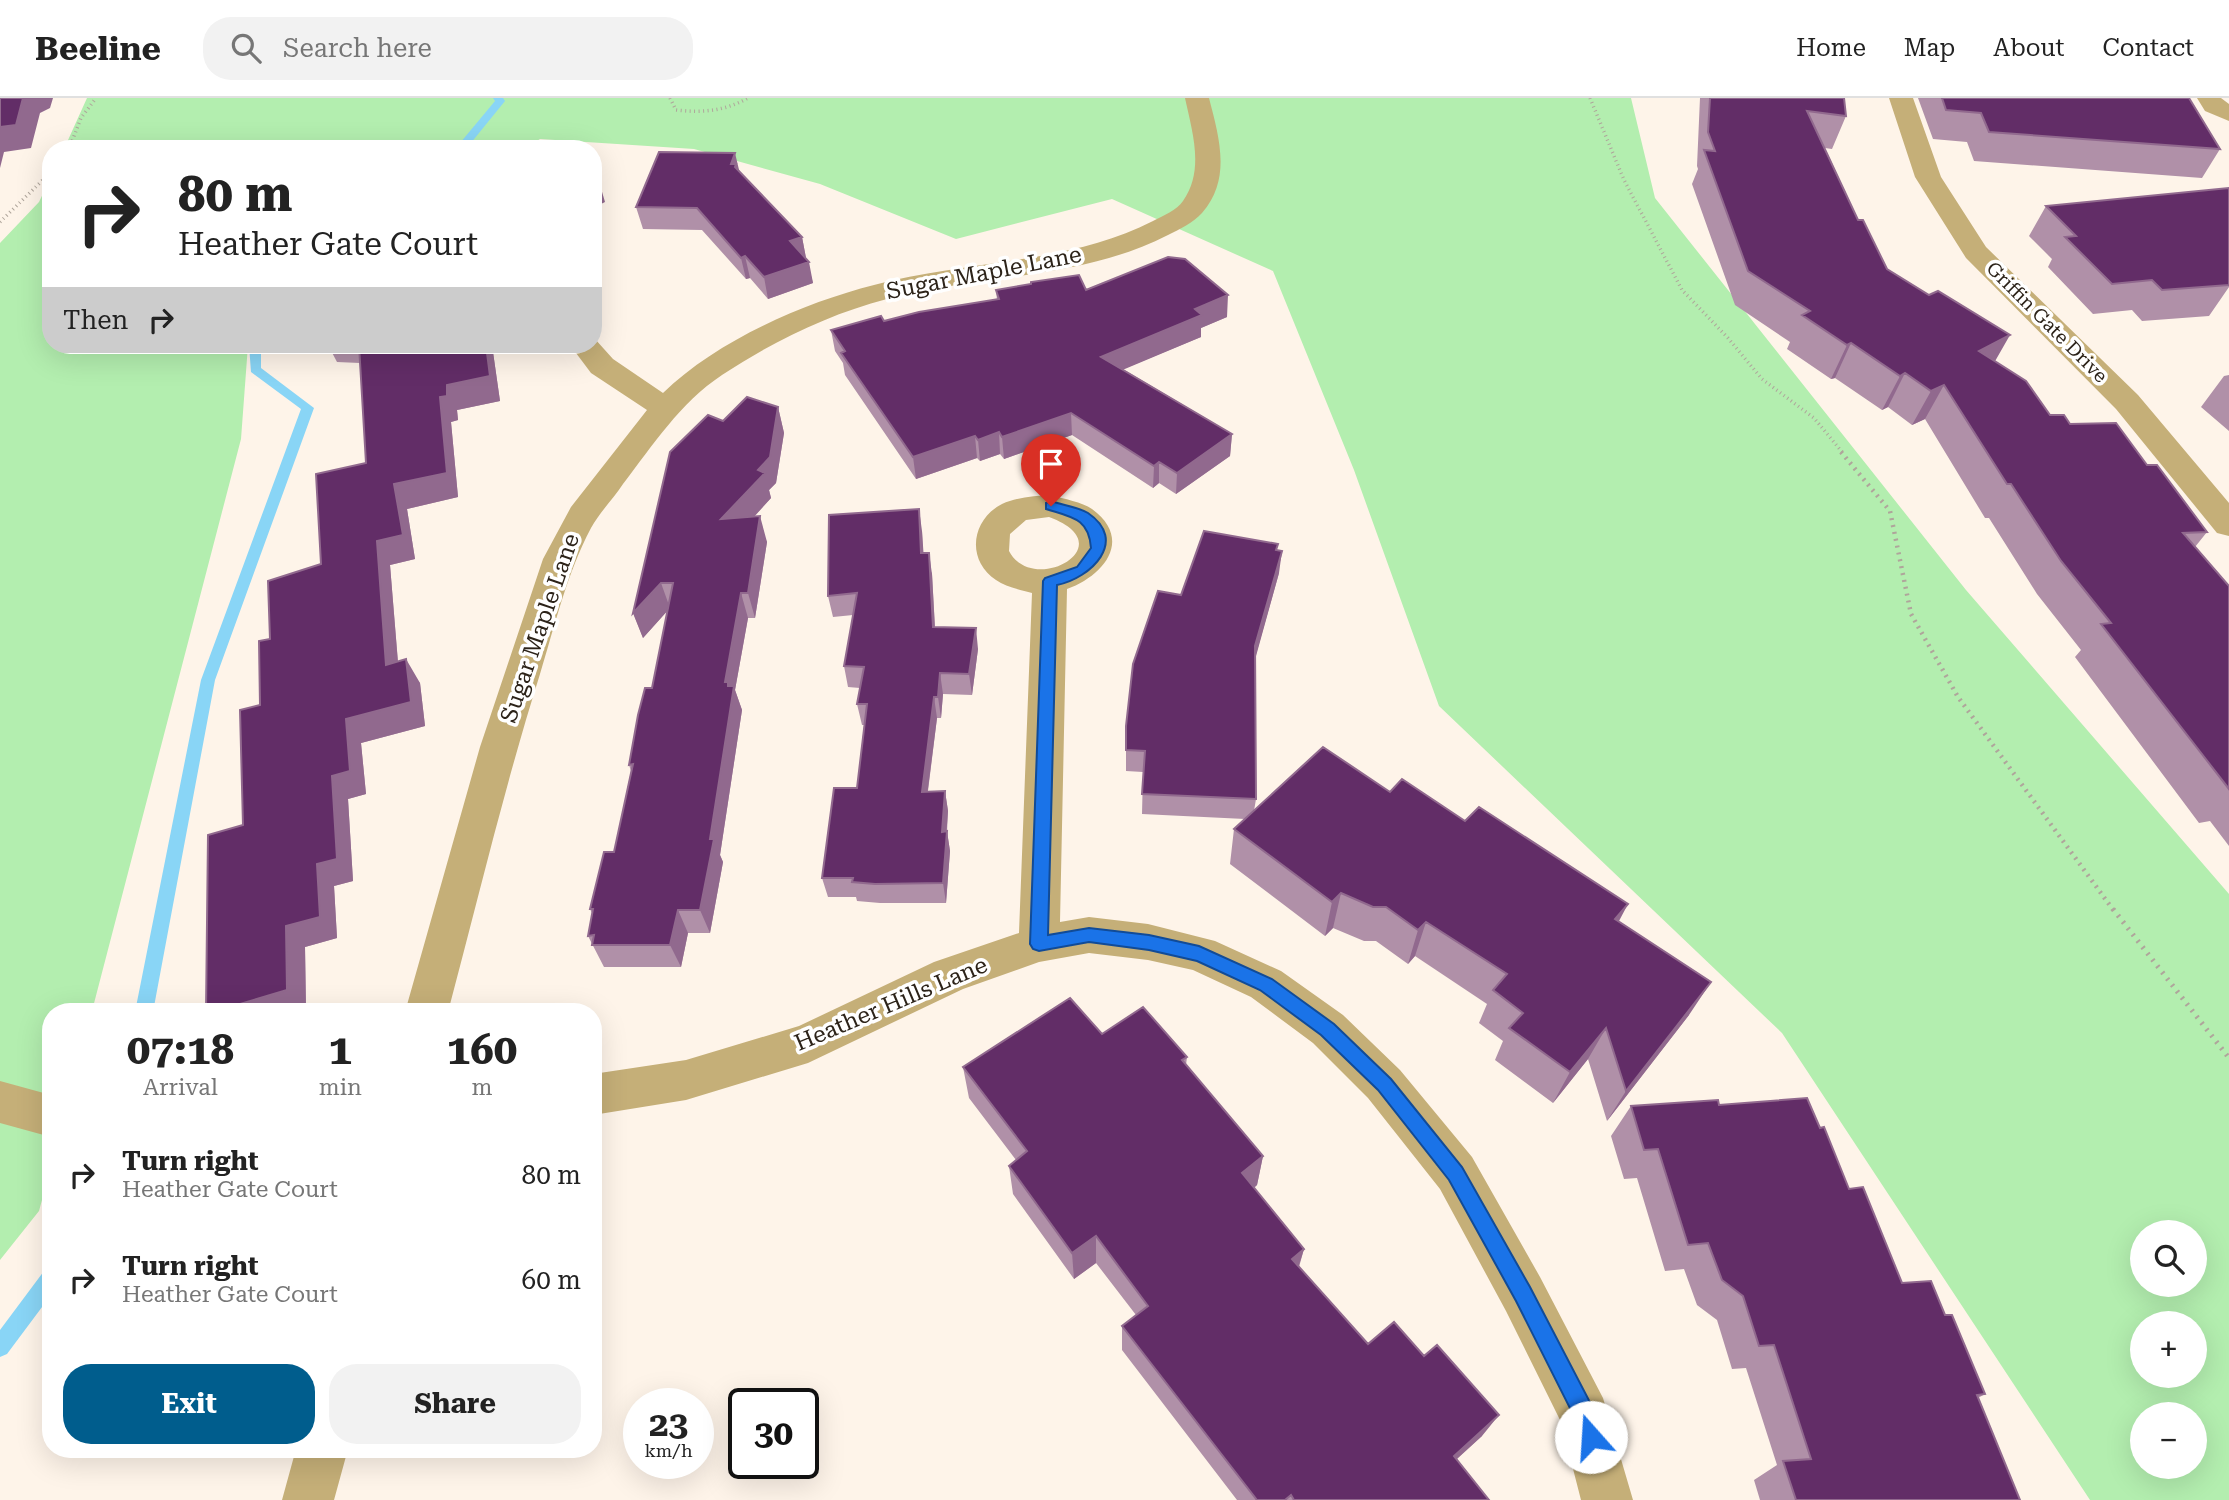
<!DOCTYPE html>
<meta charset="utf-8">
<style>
:root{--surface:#fff;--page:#f2f2f2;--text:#222;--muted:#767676;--line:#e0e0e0;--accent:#005d8d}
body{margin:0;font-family:"Roboto Serif",serif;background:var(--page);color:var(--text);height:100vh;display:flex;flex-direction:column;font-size:26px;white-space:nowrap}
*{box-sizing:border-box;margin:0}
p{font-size:23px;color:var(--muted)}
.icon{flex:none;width:38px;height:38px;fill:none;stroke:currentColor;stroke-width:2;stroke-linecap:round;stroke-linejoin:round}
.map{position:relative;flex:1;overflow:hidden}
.details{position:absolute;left:42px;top:905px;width:560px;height:455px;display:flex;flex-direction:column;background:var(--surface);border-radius:28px;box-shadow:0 7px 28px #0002}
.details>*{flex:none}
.guide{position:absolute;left:42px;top:42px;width:560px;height:214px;border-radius:28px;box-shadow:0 7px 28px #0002;background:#fff;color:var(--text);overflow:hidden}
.controls{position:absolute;left:2130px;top:1122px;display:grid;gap:14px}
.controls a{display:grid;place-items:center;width:77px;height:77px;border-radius:50%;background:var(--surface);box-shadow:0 7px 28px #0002;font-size:35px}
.speed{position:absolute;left:623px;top:1290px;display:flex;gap:14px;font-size:35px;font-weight:700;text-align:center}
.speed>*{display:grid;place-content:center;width:91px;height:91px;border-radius:50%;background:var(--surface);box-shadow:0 7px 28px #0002;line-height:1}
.speed small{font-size:18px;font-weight:400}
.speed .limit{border:4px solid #111;border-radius:10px;background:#fff;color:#111}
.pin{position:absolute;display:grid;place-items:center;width:60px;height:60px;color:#fff;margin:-72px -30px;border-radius:50% 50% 50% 0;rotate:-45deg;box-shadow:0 0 7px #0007}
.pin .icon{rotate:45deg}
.me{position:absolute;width:77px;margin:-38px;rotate:341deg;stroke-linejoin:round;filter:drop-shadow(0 0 5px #0008)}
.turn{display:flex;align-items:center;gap:24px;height:147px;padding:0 21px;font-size:32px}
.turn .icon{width:91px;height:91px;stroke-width:2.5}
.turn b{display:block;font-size:49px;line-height:60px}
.then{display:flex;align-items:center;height:66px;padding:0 21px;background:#0003;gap:14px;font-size:26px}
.eta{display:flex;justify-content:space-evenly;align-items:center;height:119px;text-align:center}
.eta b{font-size:42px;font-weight:700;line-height:49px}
.button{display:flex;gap:14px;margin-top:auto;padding:14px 21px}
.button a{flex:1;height:80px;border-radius:28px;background:var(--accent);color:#fff;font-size:28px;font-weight:700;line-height:80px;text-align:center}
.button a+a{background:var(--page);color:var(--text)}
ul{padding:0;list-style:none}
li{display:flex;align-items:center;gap:21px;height:105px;padding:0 21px}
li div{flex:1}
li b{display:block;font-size:26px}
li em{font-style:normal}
header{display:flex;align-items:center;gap:42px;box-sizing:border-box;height:98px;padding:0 35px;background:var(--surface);border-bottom:2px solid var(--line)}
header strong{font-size:33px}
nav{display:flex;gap:38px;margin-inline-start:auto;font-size:24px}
.search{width:490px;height:63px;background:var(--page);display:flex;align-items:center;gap:18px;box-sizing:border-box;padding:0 24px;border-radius:28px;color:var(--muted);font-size:26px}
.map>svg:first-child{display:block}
.green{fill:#b3eeaf;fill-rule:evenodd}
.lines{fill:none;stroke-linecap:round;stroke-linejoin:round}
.stream{fill:#89d5f6;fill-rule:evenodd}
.path-far2{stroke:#afa59b;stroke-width:3.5;stroke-dasharray:1 3.5;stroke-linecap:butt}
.path-far1{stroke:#afa59b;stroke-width:4.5;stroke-dasharray:2 5;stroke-linecap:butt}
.path{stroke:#afa59b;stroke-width:5;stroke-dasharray:2 6;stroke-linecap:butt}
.minor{fill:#c5af78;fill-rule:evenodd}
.wall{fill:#b090a8}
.shaded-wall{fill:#91698e}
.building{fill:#622d67;stroke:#91698e;stroke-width:2}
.route{fill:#1a73e8;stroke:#114b97;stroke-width:2}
.labels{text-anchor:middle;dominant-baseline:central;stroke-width:7;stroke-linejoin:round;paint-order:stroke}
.far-street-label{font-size:19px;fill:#2c2319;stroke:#fff}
.street-label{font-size:23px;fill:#2c2319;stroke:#fff}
</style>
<header>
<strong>Beeline</strong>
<div class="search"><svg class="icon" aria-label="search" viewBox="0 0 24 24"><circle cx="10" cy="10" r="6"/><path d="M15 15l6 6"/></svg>Search here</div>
<nav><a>Home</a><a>Map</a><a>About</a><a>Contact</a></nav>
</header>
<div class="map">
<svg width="2229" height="1402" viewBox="0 0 2229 1402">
<rect width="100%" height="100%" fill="#fef4e9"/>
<path class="green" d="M87,0H1631L1655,100L1966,492L2229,796V1402H2090L1782,935L1439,608L1354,372L1273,173L1112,101L956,141L820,86L694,51L540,41L524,51H64ZM2142,1134H2194V1186H2142ZM2142,1225H2194V1278H2142ZM2142,1316H2194V1368H2142Z
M51,79V247H248L241,341L92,913L51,914V1069L39,1113L0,1162V145L39,104Z"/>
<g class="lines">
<path class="stream" d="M493,0H503L505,3L466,51H455L495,3Z
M249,247H261V270L314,310L215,582L153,914H135L201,582L301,311L251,274Z
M51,1170V1197L7,1256L0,1259V1232L44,1173Z"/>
<path class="path-far2" d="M670,0L676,12C702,15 725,13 748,0
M1590,0L1624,82L1682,192L1728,240L1762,281L1814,320L1843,355
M69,51L81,20L96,0
M0,124L51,74"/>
<path class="path-far1" d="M1841,354L1890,413L1911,516L1958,599L2114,813"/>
<path class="path" d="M2113,811L2229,960"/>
<path class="minor" d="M1185,0H1209C1219,39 1232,81 1202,115C1193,125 1180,131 1168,137C1080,182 980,176 887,201C829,216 772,244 722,277C680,305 653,347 623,386C613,401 600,414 591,430C567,475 555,527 540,576C505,687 478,801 448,914H405L480,649L543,461L571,409L647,312L591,275L570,247H593V240L595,241L613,261L663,295C716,243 803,205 874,187C967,162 1066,167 1153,123C1163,118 1177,112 1183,103C1205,72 1192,33 1185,0Z
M1889,0H1913L1941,79L1986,149L2138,297L2229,405V438L2217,435L2116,311L1966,160L1915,79Z
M2197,0H2221L2229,6V23L2205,13Z
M1051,397C1064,401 1082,404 1092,411C1134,442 1103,478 1067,491L1060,824L1089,819L1148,826L1215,843L1281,873L1343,917L1400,972L1472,1059L1540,1179L1603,1300L1633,1402H1581L1561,1324L1506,1213L1440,1091L1368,1000L1313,945L1251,899L1193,872L1148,862L1089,855L1039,864L963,891L808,965L686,1002L593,1017V976L686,962L799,928L934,864L1019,835L1032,495C1021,492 1006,489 996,482C966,462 971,422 1002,406C1017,399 1035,398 1051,397ZM1049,419C1126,447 1033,499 1009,453L1010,436L1026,422Z
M0,983L51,997V1039L0,1025Z
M296,1351H348L334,1402H282Z"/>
</g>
<path class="wall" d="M1700,0H1844L1846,18L1832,51L1825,50L1858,122L1887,171L1995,264L2050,317L2070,326L2147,367L2207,434L2195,449L2229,488V748L2210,723L2199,725L2075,559L2081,552L2037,496L1989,420H1985L1925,321L1912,327L1888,309L1882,312L1835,280L1831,281L1787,251L1790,244L1735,207L1692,86L1698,71L1697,68Z
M1918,0H2189L2220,51L2202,80L1974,63L1967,44L1933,41Z
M739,73L802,139L806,160L813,185L768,201L750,180L746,181L702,132L643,131L636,109Z
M2229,90V189L2209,218L2142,223L2132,212L2093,216L2048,169L2052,161L2029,138L2046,108Z
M996,192H1086L1227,219L1201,230V239L1123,271L1232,336L1230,358L1176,396L1159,385L1153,390L1072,337L1004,361L1000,356L980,363L977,360L916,381L845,277L843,265L835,253L831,232L884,223L997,202Z
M328,247H492L500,303L457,312L458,322L451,324L458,399L407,411L415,461L390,467L398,564L420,585L425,628L361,645L366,696L348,701L353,783L334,788L337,840L305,849L306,912L302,914H206L243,727L270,541L321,466L366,365L360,265L337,264Z
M2229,277V333L2201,309L2224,278Z
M778,309L784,335L776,385L769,392L771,400L754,419L767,444L755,520H748L735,592L742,612L720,757L723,764L710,835H688L681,869H604L588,838L592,815L590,811L614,754L631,673L629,667L652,590L668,512L643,540L633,515L723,323Z
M922,433L923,455L932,476L935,529L978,551L972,597L943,596L941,620H937L928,693H945L948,713L947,734L950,753L946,805H880L857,803L856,799H828L822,780L857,690L864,627H862L857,606L860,590L848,589L844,568L853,517L833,519L828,498Z
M1277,452L1279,475L1255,560L1256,701L1254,713L1390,694L1619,824L1689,917L1607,1023L1588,961L1553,1005L1495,962L1503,943L1479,925L1487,906L1415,858L1408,866L1376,843H1364L1333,830L1325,838L1230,766L1234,731L1245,721L1142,716L1143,674L1126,673V628L1181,497Z
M1102,936L1187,959L1186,967L1263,1058L1257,1087L1254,1090L1304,1151L1299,1169L1368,1246L1482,1338L1457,1361L1489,1402H1237L1122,1252V1228L1136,1217L1096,1165L1074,1181L1013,1096L1009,1068L1016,1062L969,1000L963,969Z
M1719,1007L1820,1030L1849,1091L1902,1185L1945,1217L1985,1296L1978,1300L2020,1402H1760L1754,1382L1777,1367L1746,1270L1732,1271L1717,1222L1697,1207L1684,1171L1665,1173L1637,1080L1624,1081L1611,1038L1631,1008Z"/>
<path class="shaded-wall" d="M23,0H53L50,10L40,15L31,50L4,54L0,70V29Z
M735,55L740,76L731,66Z
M598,80L605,104L593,110V82Z
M802,139L806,160L790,143Z
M745,158L750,180L746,181L741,160Z
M809,164L813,185L768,201L764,179Z
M1228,197L1227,219L1201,230V239L1101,281V259L1195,211Z
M2010,237L1990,272L1979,253Z
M1851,245L1835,280L1831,281L1847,247Z
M486,247H492L500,303L457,312L458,322L451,324L458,399L407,411L415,461L390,467L400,590L386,567L377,443L394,386L440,299L447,287Z
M1905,275L1888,309L1882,312L1900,278Z
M1944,287L1925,321L1912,327L1931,293Z
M778,309L784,335L776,385L769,392L771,400L729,446L721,421L758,372Z
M1071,315L1072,337L1004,361L1002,339Z
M999,334L1000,356L980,363L978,342Z
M1232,336L1230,358L1176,396L1177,375Z
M975,338L977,360L916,381L913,359Z
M1159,364V385L1153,390L1154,368Z
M919,411L922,433L925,477L921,455Z
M760,418L767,444L755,520L748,495Z
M1282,453L1279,475L1253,569L1255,548Z
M929,455L932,476L936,551L933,529Z
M661,485L670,510L643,540L633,515Z
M741,495L748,520L735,592L742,612L720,757L723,764L710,835L700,812L725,584Z
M976,530L978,551L972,597L969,576Z
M406,561L420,585L425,628L361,645L366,696L348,701L353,783L334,788L337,840L305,849L306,912L302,914H213L286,828L317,766L332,678L346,621Z
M940,575L943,596L941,620L938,599Z
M934,599L937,620L925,714L922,694Z
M945,693L948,713L945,754L942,734Z
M947,733L950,753L946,805L943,785Z
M1341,795L1333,830L1325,838L1332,804Z
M1628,806L1610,840L1615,821Z
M678,812L688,835L681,869L670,847Z
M1426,824L1415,858L1408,866L1418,832Z
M1711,884L1689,917L1607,1023L1626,993Z
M1606,930L1588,961L1553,1005L1570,974Z
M1263,1058L1257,1087L1237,1103L1242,1075Z
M1096,1138V1165L1074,1181L1072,1155Z
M1304,1151L1296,1177L1292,1161Z
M1499,1317L1482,1338L1439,1377L1454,1358Z"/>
<path class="building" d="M0,0H23L16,27L0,29Z
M1710,0H1844L1846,18L1807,13L1858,122H1863L1887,171L1929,197L1938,193L2010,237L1979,253L2026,283L2050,317H2064L2070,326L2116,325L2147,367H2157L2207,434L2183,435L2229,488V691L2101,526L2111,525L2061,463L2011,386H2007L1944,287L1931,293L1905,275L1900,278L1851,245L1847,247L1802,217L1810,213L1748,173L1704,52L1715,53L1708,34Z
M1942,0H2189L2220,51L1989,34L1981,15L1946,12Z
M659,54L735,55L731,66H736L735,69L802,139L790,143L809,164L764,179L745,158L741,160L697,110L636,109Z
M2229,90V187L2162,192L2152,182L2112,186L2065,139L2076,138L2046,108Z
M1168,159L1185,161L1228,197L1195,211L1202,217L1101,259L1232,336L1177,375L1159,364L1154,368L1071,315L1002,339L999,334L978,342L975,338L913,359L841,255L845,253L831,232L881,218L884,223L919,214L999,201L996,192L1031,186V184L1079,177L1086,192Z
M359,247H486L490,278L447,287V298L440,299L447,375L394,386L403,437L377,443L386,567L406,561L411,604L346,621L350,673L332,678L337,761L317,766L320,819L286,828L287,892L213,914H206L208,737L243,727L240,612L260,607L259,543L270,541L268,483L321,466L316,376L366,365Z
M747,299L778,309L770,359L758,372L765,375L721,421L760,418L748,495H741L725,584H728V588H734L710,741H714L700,812H678L670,847H592L594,837L588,838L593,811H590L604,754H614L633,666L629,667L638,617L645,590H652L673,485H661L633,515L670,354L708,317L723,323Z
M919,411L921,455H929L933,529L976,530L969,576L940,575L938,599H934L922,694L945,693L942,734L947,733L943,785L875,786L852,784L853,780H822L834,690H857L867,606H857L864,569L844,568L857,495L828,498L829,417Z
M1204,433L1278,446L1276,452L1282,453L1255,548L1256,701L1142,696L1145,653L1126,652V628L1133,566L1158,493L1181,497Z
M1323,649L1390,694L1402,681L1465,723L1479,709L1628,806L1615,821L1711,884L1626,993L1606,930L1570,974L1509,930L1523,915L1493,892L1507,876L1426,824L1418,832L1386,809H1373L1341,795L1332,804L1234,731Z
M1070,900L1102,936L1143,909L1187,959L1182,962L1263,1058L1242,1075L1304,1151L1292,1161L1368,1246L1394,1224L1424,1258L1437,1247L1499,1317L1454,1358L1489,1402H1294L1291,1397L1285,1402H1257L1122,1228L1148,1208L1096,1138L1072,1155L1009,1068L1027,1053L963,969Z
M1807,1000L1820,1030L1824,1029L1849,1091L1863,1089L1902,1185L1931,1183L1945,1217H1952L1985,1296L1977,1297L2020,1402H1796L1783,1363L1811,1361L1774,1247L1759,1248L1743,1198L1722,1182L1708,1145L1688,1147L1658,1051L1644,1052L1631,1008L1718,1002L1719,1007Z"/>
<path class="route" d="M1051,403C1062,407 1078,409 1088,415C1129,443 1091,480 1057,487L1048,837L1089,830L1149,837L1199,848L1272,881L1334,926L1391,981L1462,1069L1530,1189L1593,1310L1601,1339L1598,1346L1591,1349L1583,1346L1575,1320L1516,1203L1449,1082L1378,992L1321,937L1260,892L1197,863L1149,852L1089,844L1039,853L1033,851L1030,846L1043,483L1045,480L1077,469L1091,450C1089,420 1071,419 1046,411V405Z"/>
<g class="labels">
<g class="far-street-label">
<text transform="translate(2047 224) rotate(45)">Griffin Gate Drive</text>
</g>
<g class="street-label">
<text transform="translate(984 175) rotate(-11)">Sugar Maple Lane</text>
<text transform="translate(540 530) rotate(-71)">Sugar Maple Lane</text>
<text transform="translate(891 906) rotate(-23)">Heather Hills Lane</text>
</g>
</g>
</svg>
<div class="controls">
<a><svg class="icon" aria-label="search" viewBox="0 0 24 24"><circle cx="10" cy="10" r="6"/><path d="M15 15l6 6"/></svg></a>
<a>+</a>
<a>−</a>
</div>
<div class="speed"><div>23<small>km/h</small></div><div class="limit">30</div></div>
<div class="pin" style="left:1051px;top:408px;background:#d93025"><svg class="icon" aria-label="arrive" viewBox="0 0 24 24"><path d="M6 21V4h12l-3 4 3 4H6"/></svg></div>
<svg class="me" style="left:1591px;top:1339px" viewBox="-20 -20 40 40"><circle r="19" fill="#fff"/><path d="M0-13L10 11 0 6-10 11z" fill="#1a73e8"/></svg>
<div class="guide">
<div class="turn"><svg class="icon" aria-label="right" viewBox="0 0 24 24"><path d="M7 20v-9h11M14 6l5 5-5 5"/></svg><div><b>80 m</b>Heather Gate Court</div></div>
<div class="then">Then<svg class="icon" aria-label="right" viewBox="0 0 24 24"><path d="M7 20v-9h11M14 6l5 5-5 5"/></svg></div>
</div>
<section class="details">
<div class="eta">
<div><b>07:18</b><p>Arrival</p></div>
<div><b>1</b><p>min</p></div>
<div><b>160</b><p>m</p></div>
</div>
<ul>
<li><svg class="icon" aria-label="right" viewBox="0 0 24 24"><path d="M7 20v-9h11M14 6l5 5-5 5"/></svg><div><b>Turn right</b><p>Heather Gate Court</p></div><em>80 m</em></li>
<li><svg class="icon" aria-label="right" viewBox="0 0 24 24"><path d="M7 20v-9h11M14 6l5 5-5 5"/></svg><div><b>Turn right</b><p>Heather Gate Court</p></div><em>60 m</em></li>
</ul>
<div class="button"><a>Exit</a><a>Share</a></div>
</section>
</div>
